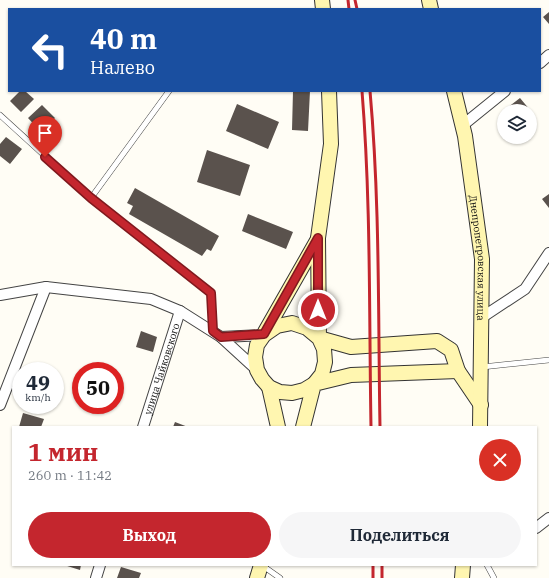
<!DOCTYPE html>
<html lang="ru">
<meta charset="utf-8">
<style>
:root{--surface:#fff;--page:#f6f6f7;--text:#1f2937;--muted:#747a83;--accent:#c4262e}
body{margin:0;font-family:"IBM Plex Serif",serif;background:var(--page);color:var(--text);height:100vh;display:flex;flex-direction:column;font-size:15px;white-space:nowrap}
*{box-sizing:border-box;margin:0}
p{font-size:13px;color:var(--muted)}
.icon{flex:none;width:22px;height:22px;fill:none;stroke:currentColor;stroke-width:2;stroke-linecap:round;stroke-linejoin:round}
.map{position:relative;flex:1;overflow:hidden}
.sheet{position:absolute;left:12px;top:426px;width:525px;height:140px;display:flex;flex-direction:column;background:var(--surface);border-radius:0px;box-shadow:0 1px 3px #0004}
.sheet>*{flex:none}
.top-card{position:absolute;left:8px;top:8px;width:533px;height:84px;border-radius:0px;box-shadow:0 1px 3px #0004;background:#1a4fa0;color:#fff;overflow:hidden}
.controls{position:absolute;left:497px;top:104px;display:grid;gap:8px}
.controls a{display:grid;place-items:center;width:40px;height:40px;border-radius:50%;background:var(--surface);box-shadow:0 1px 3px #0004;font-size:20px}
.speed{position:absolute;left:12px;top:362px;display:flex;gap:8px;font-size:20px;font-weight:700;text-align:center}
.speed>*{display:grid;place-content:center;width:52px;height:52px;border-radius:50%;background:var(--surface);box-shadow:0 1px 3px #0004;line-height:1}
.speed small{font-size:10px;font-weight:400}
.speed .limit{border:6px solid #d22;background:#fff;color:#111}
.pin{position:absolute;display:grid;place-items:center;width:34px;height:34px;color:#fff;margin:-41px -17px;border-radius:50% 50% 50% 0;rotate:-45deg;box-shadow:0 0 4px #0007}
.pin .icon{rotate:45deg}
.me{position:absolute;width:44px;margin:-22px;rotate:0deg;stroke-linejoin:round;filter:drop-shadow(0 0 3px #0008)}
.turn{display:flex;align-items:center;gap:14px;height:84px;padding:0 16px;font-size:18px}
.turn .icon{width:52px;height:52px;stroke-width:2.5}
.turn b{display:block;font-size:28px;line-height:34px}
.round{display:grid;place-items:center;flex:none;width:42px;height:42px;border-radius:21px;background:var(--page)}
.headline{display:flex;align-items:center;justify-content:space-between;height:68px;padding:0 16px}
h1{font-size:24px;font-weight:700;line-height:30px;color:var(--accent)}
.cta{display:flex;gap:8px;margin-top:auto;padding:8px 16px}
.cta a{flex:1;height:46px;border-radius:24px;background:var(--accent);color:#fff;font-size:16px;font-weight:700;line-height:46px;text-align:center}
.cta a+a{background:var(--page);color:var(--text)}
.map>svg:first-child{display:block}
.building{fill:#5a524d}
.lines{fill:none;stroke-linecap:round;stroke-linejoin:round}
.lane-casing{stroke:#444;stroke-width:6}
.street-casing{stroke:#444;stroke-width:12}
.secondary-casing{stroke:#333;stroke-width:16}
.lane{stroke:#fff;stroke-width:5}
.street{stroke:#fff;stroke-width:10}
.secondary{stroke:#fff6b0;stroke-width:14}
.rail{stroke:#c4262e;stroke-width:3}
.route-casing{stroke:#7f191e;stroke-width:10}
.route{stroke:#c4262e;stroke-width:7}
.labels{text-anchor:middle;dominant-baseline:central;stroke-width:4;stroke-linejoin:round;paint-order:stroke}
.street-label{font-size:10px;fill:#111;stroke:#fff}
</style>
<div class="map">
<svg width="549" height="578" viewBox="0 0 549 578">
<rect width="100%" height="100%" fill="#fffdf5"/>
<path class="building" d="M549,12V24L543,17Z
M20,91H25L34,99L21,112L10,101Z
M293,91H310L308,131L292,130Z
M520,98L530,110L510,111L507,108Z
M237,104L279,122L268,149L226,131Z
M42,105L55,118L41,132L28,118Z
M6,137L22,149L10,164L0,156V144Z
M207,150L250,165L240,196L197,182Z
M135,188L219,236L211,251L207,249L202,256L129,214L133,206L127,203Z
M549,194V208L542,199Z
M248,214L293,232L286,249L242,231Z
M141,331L157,337L153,352L136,347Z
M23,413L44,419L41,427H19Z
M175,422L188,427H173Z
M64,565H81L80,570Z
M121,567L141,573L139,578H117Z"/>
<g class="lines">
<defs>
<path id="lane" d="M0,115L91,198L211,293L213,331
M91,198L169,91
M482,367L549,360
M487,565L494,578
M263,566L280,578"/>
<g id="street">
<path d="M540,63L549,55"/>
<path d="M463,125L505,91"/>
<path d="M0,295L46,287L151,299L180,311L221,337L257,370"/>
<path d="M481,318L525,289L549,253"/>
<path d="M221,337L264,335"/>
<path d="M0,405L46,287"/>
<path id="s1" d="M143,427L180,311"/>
<path d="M536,528L549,518"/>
<path d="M96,578L100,565"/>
</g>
<g id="secondary">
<path d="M322,0L323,9"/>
<path d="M429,0L431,9"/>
<path d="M329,91L331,144L318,238L319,338L324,349L325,362L322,374L314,384L304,390L292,393L280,392L269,387L262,379L257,370L255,357L257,345L264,335L277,326L292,323L307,328L319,338L351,347L437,341L451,350L458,371L481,405"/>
<path id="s2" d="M454,91L465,136L482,259L480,427"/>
<path d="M265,332L318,239"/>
<path d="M269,387L278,427"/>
<path d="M303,427L314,384L351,375L458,371"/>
<path d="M257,578L261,565"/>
<path d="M462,578L463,565"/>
</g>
</defs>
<use href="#lane" class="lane-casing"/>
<use href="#street" class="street-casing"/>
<use href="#secondary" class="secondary-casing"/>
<use href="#lane" class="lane"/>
<use href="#street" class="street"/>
<use href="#secondary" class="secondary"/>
<path class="rail" d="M348,0L349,9
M355,0L357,9
M362,91C371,203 369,315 371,427
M370,91C380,203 378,315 380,427
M373,565V578
M382,565V578"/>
</g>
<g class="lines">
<defs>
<path id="route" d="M45,157L91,198L211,293L213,331L221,337L264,334L318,238V310"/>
</defs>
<use href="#route" class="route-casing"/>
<use href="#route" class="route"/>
</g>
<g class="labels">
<g class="street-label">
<text stroke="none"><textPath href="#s2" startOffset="169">Днепропетровская улица</textPath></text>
<text stroke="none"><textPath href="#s1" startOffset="61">улица Чайковского</textPath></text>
</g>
</g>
</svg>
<div class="controls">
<a><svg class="icon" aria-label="layers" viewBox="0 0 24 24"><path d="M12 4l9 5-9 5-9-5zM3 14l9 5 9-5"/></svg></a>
</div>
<div class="speed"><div>49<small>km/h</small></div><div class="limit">50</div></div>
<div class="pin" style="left:45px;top:157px;background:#d93025"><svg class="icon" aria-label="arrive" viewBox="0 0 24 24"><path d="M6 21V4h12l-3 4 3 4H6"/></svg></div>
<svg class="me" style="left:318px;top:310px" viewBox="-20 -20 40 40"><circle r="17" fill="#c4262e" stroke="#fff" stroke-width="3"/><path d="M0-11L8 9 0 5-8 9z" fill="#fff"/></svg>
<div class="top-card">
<div class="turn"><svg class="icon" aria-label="left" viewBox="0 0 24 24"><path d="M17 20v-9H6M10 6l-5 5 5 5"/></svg><div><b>40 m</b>Налево</div></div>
</div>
<section class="sheet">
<div class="headline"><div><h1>1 мин</h1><p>260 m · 11:42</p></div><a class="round" style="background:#d93025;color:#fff"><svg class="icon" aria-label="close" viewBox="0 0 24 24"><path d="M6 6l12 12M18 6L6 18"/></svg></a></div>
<div class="cta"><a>Выход</a><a>Поделиться</a></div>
</section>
</div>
